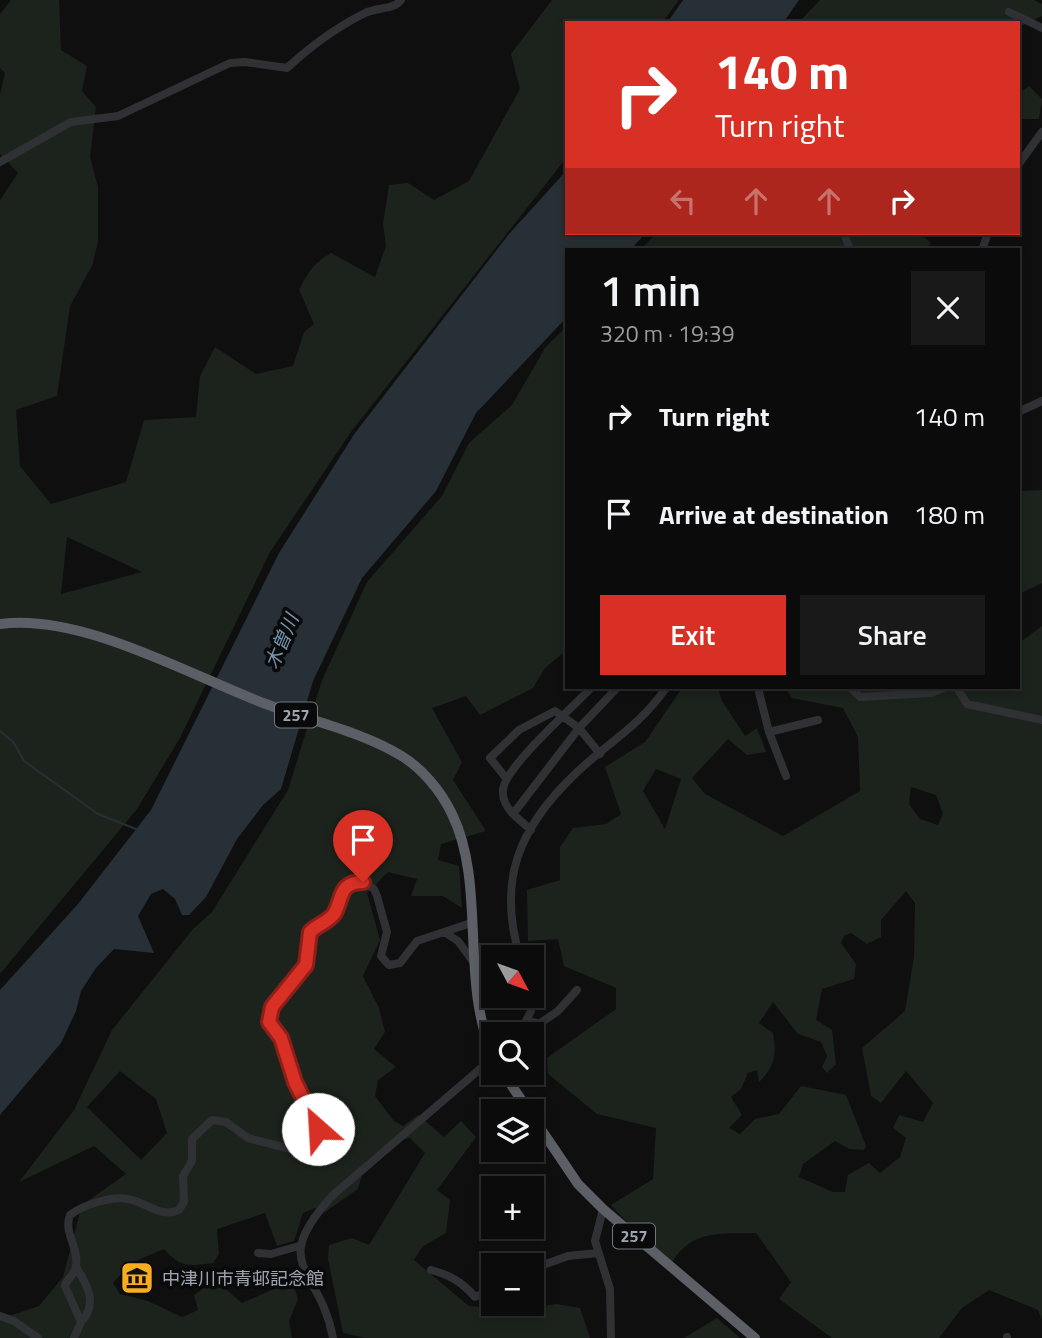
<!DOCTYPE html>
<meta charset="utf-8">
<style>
:root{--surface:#0b0b0c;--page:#19191a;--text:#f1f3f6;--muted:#9a9b9d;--line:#2b2b2d;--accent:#d93025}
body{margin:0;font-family:"Titillium Web","Noto Sans JP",sans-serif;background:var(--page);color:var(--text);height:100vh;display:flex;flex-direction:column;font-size:26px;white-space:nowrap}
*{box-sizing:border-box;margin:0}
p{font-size:23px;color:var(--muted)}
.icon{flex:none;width:38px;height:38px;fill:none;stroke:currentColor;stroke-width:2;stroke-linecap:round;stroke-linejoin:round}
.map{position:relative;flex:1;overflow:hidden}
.side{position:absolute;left:565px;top:248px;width:455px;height:441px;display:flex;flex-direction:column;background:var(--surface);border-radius:0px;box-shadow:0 4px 10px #0003,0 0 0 2px var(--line)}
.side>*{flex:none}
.guide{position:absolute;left:565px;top:21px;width:455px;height:214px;border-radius:0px;box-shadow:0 4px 10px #0003,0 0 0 2px var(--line);background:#d93025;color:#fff;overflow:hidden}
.needle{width:46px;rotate:131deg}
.fabs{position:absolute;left:481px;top:945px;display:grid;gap:14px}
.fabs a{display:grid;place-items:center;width:63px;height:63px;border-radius:0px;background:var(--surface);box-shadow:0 4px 10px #0003,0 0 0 2px var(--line);font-size:35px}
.pin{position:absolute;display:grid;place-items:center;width:60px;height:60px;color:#fff;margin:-72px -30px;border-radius:50% 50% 50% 0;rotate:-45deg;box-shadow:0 0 7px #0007}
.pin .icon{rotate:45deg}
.me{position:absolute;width:77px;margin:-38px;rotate:334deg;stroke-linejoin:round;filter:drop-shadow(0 0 5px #0008)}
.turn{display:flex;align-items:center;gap:24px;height:147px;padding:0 35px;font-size:32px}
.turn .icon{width:91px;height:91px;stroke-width:2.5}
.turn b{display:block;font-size:49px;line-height:60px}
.lanes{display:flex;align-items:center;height:66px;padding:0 35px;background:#0003;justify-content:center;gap:35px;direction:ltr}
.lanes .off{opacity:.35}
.round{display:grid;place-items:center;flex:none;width:74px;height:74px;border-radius:0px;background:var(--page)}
.head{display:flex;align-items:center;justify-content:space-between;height:119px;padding:0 35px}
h1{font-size:42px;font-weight:600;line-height:52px}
.cta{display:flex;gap:14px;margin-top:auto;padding:14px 35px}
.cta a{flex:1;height:80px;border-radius:0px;background:var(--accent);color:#fff;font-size:28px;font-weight:600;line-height:80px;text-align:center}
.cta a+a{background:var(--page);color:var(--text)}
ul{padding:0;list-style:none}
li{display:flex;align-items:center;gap:21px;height:98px;padding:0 35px}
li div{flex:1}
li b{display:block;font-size:26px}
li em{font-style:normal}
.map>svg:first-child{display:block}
.green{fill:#1b231c;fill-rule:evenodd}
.water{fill:#273036}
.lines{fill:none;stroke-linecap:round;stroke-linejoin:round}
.stream{stroke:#273036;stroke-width:2}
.minor{stroke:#303135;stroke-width:8}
.highway{stroke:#5c5f66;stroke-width:10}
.route-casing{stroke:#8d1f18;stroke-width:18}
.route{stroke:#d93025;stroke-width:12}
.labels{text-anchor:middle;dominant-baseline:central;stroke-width:7;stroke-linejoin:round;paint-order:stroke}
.shield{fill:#0a0a0b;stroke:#727680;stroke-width:2}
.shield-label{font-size:16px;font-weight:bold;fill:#9fa5b2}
.poi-label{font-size:18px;fill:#9fa5b2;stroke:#0a0a0b;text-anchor:start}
.water-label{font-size:19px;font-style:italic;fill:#7494af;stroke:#0a0a0b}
</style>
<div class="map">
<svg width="1042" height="1338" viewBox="0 0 1042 1338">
<rect width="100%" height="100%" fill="#0f0f10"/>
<path class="green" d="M11,0H59L61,50L87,66L82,91L96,107L90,157L98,187V242L92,266L70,306L57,396L16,410L20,466L51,504L126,482L144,420L196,417L200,376L215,347L256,374L293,366L304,332L314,324L299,290C308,272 314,263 331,253L375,277L386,246L383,224L389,185L408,183L434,200L469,181L520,89L511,54L552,0H679L662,23H567V157L351,432L270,552L180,738L137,809L0,974V200L18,173L0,154V94L5,73L0,68V14ZM67,537L142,572L61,594Z
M820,0H1034L1042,4V16L1019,27L1018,23H798Z
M1029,86L1042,99L1039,119H1019V93Z
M657,233H920L931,243L926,250H640Z
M567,326V650L545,668L533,688L480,715L466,696L432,708L462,762L453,780L486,831L441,844L438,860L459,866L462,908L443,896H411L417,879L388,872L367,893L380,940L363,976L379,1008L385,1032L374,1049L396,1067L378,1080L375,1096L394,1121L403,1126L418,1115L444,1137L461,1121L476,1137L437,1190L450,1200L446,1233L422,1247L414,1260L469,1306L514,1310L557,1304L580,1308L590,1338H365L343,1333L328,1259L329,1245L352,1238L369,1245L425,1153L410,1138L390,1142L366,1161L358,1189L325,1212L315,1208L303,1213L294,1241L277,1246L265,1213L217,1229L219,1254L213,1263C191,1266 180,1268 164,1249L131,1263L113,1283L120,1294L148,1301L182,1317L198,1310L194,1295L215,1280L242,1303L274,1289L282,1269L288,1268L298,1299L289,1321L292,1338H0V1319L39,1306L63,1277L82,1205L126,1174L94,1146L19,1182L74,1110L112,1030L193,929L212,912L288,790L322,680L367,582L442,496L469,443L512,405L545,348ZM120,1071L156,1099L167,1133L141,1160L87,1107Z
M1042,490V583L1019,594V491Z
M1042,626V1320L1038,1310L989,1290L962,1308L939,1338H832L779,1299L791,1282L756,1233C721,1234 693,1229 672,1262L638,1234L611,1205L653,1179L656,1128L597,1114L548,1074L547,1058L616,1009V988L564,966L558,939L528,941L527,890L560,880V847L573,828L606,824L621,814L605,767L645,742L682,688H718L722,701L745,736L757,728L766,752L747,755L728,739L692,778L705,794L783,836L860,791L858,737L843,708L792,698L785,688H1018L1019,643ZM656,769L681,779L665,829L643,791ZM911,787L936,795L943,814L938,825L920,819L909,804ZM906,891L915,903L914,957L905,1011L862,1048L871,1096L881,1103L906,1071L933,1103L923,1122L899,1115L893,1128L906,1138L900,1157L880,1173L869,1163L848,1175L845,1192H833L799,1177L803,1164L835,1141L849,1149L864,1150L866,1146L846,1095L801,1086L779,1114L755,1119L740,1134L729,1128L742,1115L731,1097L741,1089L748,1073L757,1070L759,1082C775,1066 777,1055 773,1033L759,1023L773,1002L798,1034L821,1042L827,1056L822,1067L827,1073L836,1064L832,1030L816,1020L822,989L854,979L856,964L841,943L844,936L851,933L867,944L881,937V920Z
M717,1318L740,1338H684Z"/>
<path class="water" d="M683,0H799L783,23H667Z
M567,170V233H646L630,250H567V317L476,413L436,491L362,578L313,681L281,789L263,805L237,839L206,897L189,915H182L175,899L163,889L151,894L138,916L154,953L114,949L96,968L81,991L76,1011L61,1043L0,1115V990L78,904L151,810L279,553L355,433L509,234Z"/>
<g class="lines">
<path class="stream" d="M0,731L14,743L24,761L98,814L136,829"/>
<path class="minor" d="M1009,12L1042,28
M0,162L71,122L118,116L230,63L245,62L287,68C312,45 335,28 365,13C377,7 394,10 401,0
M1018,165L1042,132
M844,233L850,250
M982,250L988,233
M1018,412L1042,401
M758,688L769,732L786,776
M851,688L860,697L931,693L943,688
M957,688L967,704L1042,720
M769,732L818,720
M506,778L490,758L519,730L555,711L579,728L600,754
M513,814C507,807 502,800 503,790C504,768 573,707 591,688
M531,830L513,814L579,728L617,688
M444,932L471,923
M520,957C497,882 518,829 574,775C608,742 637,729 666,688
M528,1020L539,1024L558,1011L577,990
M519,1034L531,1011L530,996
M603,1209L595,1241L610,1289L611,1338
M258,1253L271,1254L299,1246
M76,1267C88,1286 98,1304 81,1322
M532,1269L568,1256L598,1253
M431,1270C450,1275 462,1282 475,1297L494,1288
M0,1316L14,1321L38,1338
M74,1338L81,1322L65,1286C67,1278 75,1275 76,1266C79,1247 63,1232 70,1215C83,1205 115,1194 132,1200C148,1204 162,1218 179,1210L184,1202L183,1176L192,1161V1139L212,1120L226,1122L248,1138L295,1150L308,1145L317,1135L316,1124L295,1082L281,1038L270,1027V1012L306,965L310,932L335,913L339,896L351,884L363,882L374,889L377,896L387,932L381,956L389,965L400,963L417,941L444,932L458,941L474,963
M333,1338C320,1266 267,1267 333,1195L494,1057
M1007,1338V1337"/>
<path class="highway" d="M0,624C82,613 189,675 266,704C310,721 360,731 400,755C422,768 441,791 452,814C487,886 459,982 494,1058
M503,1073L529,1111
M532,1116L578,1184L603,1209L755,1338"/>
</g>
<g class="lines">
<defs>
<path id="route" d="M318,1129L295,1082L281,1038L269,1022L272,1007L306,965L310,932C317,925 328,922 334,914C343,900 338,882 363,882"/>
</defs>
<use href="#route" class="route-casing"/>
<use href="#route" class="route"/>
</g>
<defs>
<symbol id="museum-square" viewBox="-11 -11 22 22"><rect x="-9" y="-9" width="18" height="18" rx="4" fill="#f8ac1f" stroke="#0a0a0b"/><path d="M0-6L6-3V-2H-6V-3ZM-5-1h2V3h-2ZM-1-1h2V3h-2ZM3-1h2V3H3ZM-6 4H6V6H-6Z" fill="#111"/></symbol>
</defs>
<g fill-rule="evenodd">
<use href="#museum-square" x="118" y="1259" width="38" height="38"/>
</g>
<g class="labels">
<g class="shield">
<rect x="275" y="702.5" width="42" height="25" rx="5"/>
<rect x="613" y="1223.5" width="42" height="25" rx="5"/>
</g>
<g class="shield-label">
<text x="296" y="715">257</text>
<text x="634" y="1236">257</text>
</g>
<g class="poi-label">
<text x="162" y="1278">中津川市青邨記念館</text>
</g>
<g class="water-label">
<text transform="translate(281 641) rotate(-67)">木曽川</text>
</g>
</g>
</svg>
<div class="fabs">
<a><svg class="needle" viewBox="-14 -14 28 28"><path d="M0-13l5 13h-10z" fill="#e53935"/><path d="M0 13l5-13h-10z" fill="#9a9b9d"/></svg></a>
<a><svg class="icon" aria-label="search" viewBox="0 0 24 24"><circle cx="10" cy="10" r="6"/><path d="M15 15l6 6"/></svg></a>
<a><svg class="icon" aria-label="layers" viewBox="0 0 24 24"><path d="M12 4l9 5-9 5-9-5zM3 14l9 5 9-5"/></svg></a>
<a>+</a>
<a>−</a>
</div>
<div class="pin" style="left:363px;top:882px;background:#d93025"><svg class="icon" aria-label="arrive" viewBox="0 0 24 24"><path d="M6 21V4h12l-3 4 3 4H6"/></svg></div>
<svg class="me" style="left:318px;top:1129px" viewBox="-20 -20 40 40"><circle r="19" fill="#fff"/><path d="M0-13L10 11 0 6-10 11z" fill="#d93025"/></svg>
<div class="guide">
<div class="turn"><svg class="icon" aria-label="right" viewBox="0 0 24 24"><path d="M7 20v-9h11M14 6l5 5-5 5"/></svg><div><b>140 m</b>Turn right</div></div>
<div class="lanes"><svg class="icon off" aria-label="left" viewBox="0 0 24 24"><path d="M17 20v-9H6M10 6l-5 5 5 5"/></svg><svg class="icon off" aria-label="ahead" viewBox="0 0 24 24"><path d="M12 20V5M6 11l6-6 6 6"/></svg><svg class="icon off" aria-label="ahead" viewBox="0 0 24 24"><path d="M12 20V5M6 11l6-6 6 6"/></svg><svg class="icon" aria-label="right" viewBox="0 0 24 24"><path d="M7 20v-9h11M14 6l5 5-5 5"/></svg></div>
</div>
<section class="side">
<div class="head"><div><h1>1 min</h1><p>320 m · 19:39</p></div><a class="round"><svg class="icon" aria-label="close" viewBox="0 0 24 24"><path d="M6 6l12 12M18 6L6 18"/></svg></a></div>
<ul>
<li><svg class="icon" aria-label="right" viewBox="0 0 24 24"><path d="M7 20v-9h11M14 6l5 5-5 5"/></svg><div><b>Turn right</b></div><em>140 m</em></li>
<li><svg class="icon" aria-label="arrive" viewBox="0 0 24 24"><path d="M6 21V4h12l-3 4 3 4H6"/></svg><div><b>Arrive at destination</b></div><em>180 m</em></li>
</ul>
<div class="cta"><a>Exit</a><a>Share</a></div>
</section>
</div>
